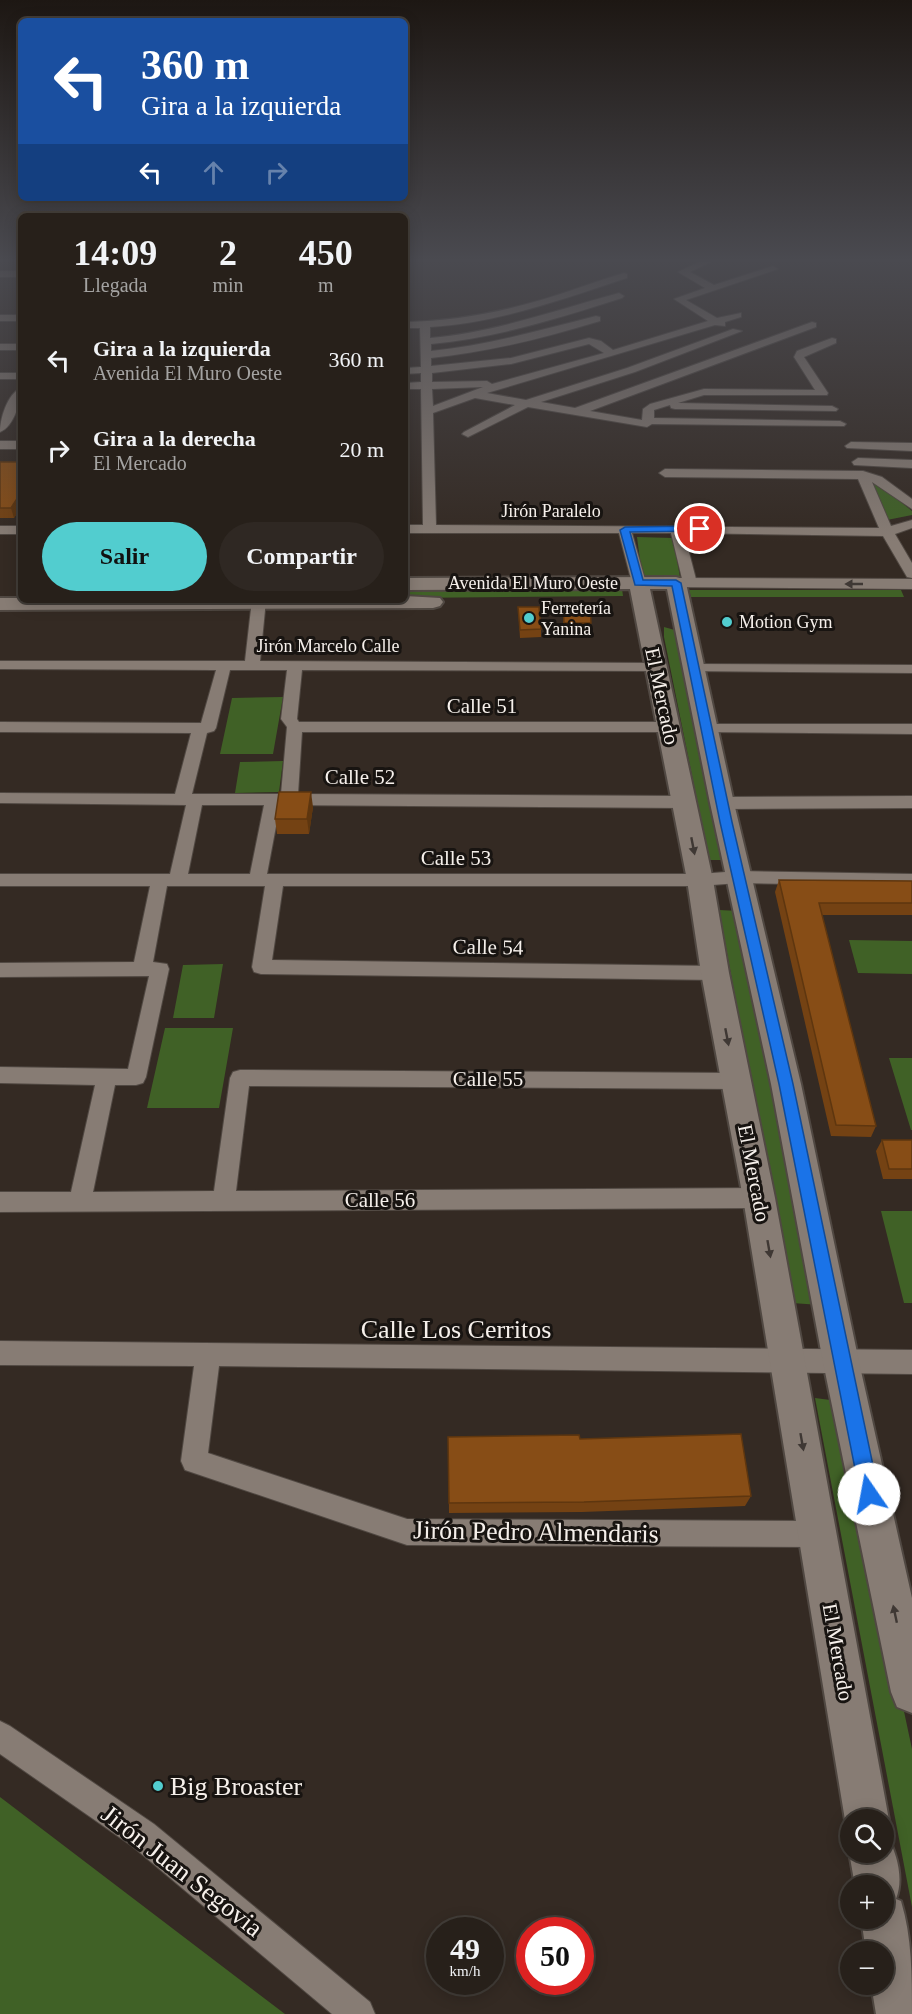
<!DOCTYPE html>
<html lang="es">
<meta charset="utf-8">
<style>
:root{--surface:#27201a;--page:#2f2823;--text:#f1f3f6;--muted:#a4a3a2;--line:#433e39;--accent:#52cdcf}
body{margin:0;font-family:"Times New Roman",serif;background:var(--page);color:var(--text);height:100vh;display:flex;flex-direction:column;font-size:22px;white-space:nowrap}
*{box-sizing:border-box;margin:0}
p{font-size:20px;color:var(--muted)}
.icon{flex:none;width:33px;height:33px;fill:none;stroke:currentColor;stroke-width:2;stroke-linecap:round;stroke-linejoin:round}
.map{position:relative;flex:1;overflow:hidden}
.side{position:absolute;left:18px;top:213px;width:390px;height:390px;display:flex;flex-direction:column;background:var(--surface);border-radius:9px;box-shadow:0 3px 15px #0003,0 0 0 2px var(--line)}
.side>*{flex:none}
.banner{position:absolute;left:18px;top:18px;width:390px;height:183px;border-radius:9px;box-shadow:0 3px 15px #0003,0 0 0 2px var(--line);background:#1a4fa0;color:#fff;overflow:hidden}
.buttons{position:absolute;left:840px;top:1809px;display:grid;gap:12px}
.buttons a{display:grid;place-items:center;width:54px;height:54px;border-radius:50%;background:var(--surface);box-shadow:0 3px 15px #0003,0 0 0 2px var(--line);font-size:30px}
.speed{position:absolute;left:426px;top:1917px;display:flex;gap:12px;font-size:30px;font-weight:700;text-align:center}
.speed>*{display:grid;place-content:center;width:78px;height:78px;border-radius:50%;background:var(--surface);box-shadow:0 3px 15px #0003,0 0 0 2px var(--line);line-height:1}
.speed small{font-size:15px;font-weight:400}
.speed .limit{border:9px solid #d22;background:#fff;color:#111}
.pin{position:absolute;display:grid;place-items:center;width:51px;height:51px;color:#fff;margin:-26px;border:3px solid #fff;border-radius:50%;box-shadow:0 2px 6px #0007}
.me{position:absolute;width:66px;margin:-33px;rotate:348deg;stroke-linejoin:round;filter:drop-shadow(0 0 4px #0008)}
.turn{display:flex;align-items:center;gap:21px;height:126px;padding:0 24px;font-size:27px}
.turn .icon{width:78px;height:78px;stroke-width:2.5}
.turn b{display:block;font-size:42px;line-height:51px}
.lanes{display:flex;align-items:center;height:57px;padding:0 24px;background:#0003;justify-content:center;gap:30px;direction:ltr}
.lanes .off{opacity:.35}
.eta{display:flex;justify-content:space-evenly;align-items:center;height:102px;text-align:center}
.eta b{font-size:36px;font-weight:700;line-height:42px}
.primary-button{display:flex;gap:12px;margin-top:auto;padding:12px 24px}
.primary-button a{flex:1;height:69px;border-radius:36px;background:var(--accent);color:#111;font-size:24px;font-weight:700;line-height:69px;text-align:center}
.primary-button a+a{background:var(--page);color:var(--text)}
ul{padding:0;list-style:none}
li{display:flex;align-items:center;gap:18px;height:90px;padding:0 24px}
li div{flex:1}
li b{display:block;font-size:22px}
li em{font-style:normal}
.map>svg:first-child{display:block}
.green{fill:#406126}
.lines{fill:none;stroke-linecap:round;stroke-linejoin:round}
.minor-casing{stroke:#504842;stroke-width:2}
.tertiary-casing{stroke:#504842;stroke-width:2}
.secondary-casing{stroke:#504842;stroke-width:4}
.minor{fill:#877c74;fill-rule:evenodd}
.tertiary{fill:#877c74;fill-rule:evenodd}
.secondary{fill:#877c74;fill-rule:evenodd}
.wall{fill:#744213}
.shaded-wall{fill:#5e360f}
.building{fill:#874d16;stroke:#5e360f;stroke-width:1.5}
.oneway{fill:#3f3834}
.route{fill:#1a73e8;stroke:#114b97;stroke-width:1.5}
.poi-dot{fill:#52cdcf;stroke:#181411;stroke-width:2}
.labels{text-anchor:middle;dominant-baseline:central;stroke-width:6;stroke-linejoin:round;paint-order:stroke}
.far-street-label{font-size:18px;fill:#f6f0eb;stroke:#181411}
.far-poi-label{font-size:18px;fill:#f6f0eb;stroke:#181411;text-anchor:start}
.street-label{font-size:21px;fill:#f6f0eb;stroke:#181411}
.near-street-label{font-size:26px;fill:#f6f0eb;stroke:#181411}
.near-poi-label{font-size:26px;fill:#f6f0eb;stroke:#181411;text-anchor:start}
</style>
<div class="map">
<svg width="912" height="2014" viewBox="0 0 912 2014">
<rect width="100%" height="100%" fill="#342a23"/>
<path class="green" d="M872,483H877L912,511V515L887,520Z
M637,537L673,538L680,577L642,576Z
M622,589L623,596L405,598V590Z
M689,590H901L904,597H691Z
M664,627L682,632L727,860H709L664,637Z
M283,697L273,754H220L232,698Z
M283,761L279,792L235,793L240,762Z
M719,910L739,911L820,1305L792,1303Z
M849,940L912,941V974L858,973Z
M223,964L214,1018H173L183,965Z
M165,1028H233L219,1108H147Z
M889,1058H912V1130H911Z
M881,1211H912V1303H904Z
M815,1398L838,1401L912,1749V1907Z
M0,1797L285,2014H0Z"/>
<g class="lines">
<defs>
<path id="minor" d="M703,260H715L690,272L714,285L773,266L778,269L686,300L717,318L741,313V317L725,322V326L715,325L487,393L526,400L627,368L733,329L742,331L635,372L541,402L575,408L812,322L816,323V327L590,411L642,420L643,409L650,404L704,389L815,390L794,357L797,351L832,338L836,339V343L804,357L828,393L827,395H704L678,403L832,406L838,409L836,411L675,409L671,408L670,405L654,410V418L840,421L846,424L844,426L652,424L647,427L528,407L468,437L462,434L464,432L515,405L475,398L433,413L436,525L879,528L858,479L665,477L659,473L665,469L863,471L882,477L912,499V509L872,482L891,526L912,520V528L895,534L912,563V578L907,577L883,536L684,533L697,583L690,587L683,583L671,533H632L646,583L639,587L632,583L619,533H405V525H423L421,389H405V383L421,382V373L405,374V368L421,367L420,328H405V322C452,321 496,313 541,300C569,292 596,281 624,273L627,274V278C563,299 498,323 430,327V338C496,332 556,310 619,293L624,296L622,298C559,318 497,338 431,344V351C488,345 541,330 596,316L600,317V321C544,338 489,352 431,358V366L511,358L589,338L601,341L613,350L708,321L674,299L705,288L678,272ZM589,344L604,353L492,384L487,381L432,382V373L511,364ZM483,387L433,406L432,389Z
M0,271H21V277H0Z
M0,315H21V321H0Z
M0,344H21V350H0Z
M0,373H21V379H0Z
M21,388C21,401 14,427 0,432C0,419 7,394 21,388Z
M0,441H21V449H0Z
M851,442L912,443V451L847,448L845,446Z
M858,458L912,460V468L854,465L852,462Z
M0,526H21V534H0Z
M252,600H266L260,661L656,663L663,667L656,671L302,670L297,719L299,722H669L677,727L669,732H302L298,794L684,796L690,798L692,802L690,806L684,808L280,805L267,874H700L738,871L912,874V886L738,883L700,886H283L272,960L715,966L722,968L725,973L722,978L715,980L261,974L254,972L252,967L265,886H167L153,962L167,964L169,969L146,1077L143,1083L136,1085H115L93,1192L214,1191L230,1078L233,1072L240,1070L736,1073L743,1075L746,1081L743,1087L736,1089L249,1086L236,1191L759,1188L767,1191L770,1198L767,1205L759,1208L0,1212V1192H71L95,1085L0,1083V1067L128,1069L149,976L0,977V963L134,962L150,886H0V874H170L186,805L0,803V793L175,794L191,733L0,732V722L201,723L216,670L0,669V661H245ZM230,670H287L281,719L287,727L281,794H192L207,733L214,731L216,728ZM202,805H264L250,874H188Z
M694,664L912,665V673L689,671L687,668Z
M707,724H912V734L701,732L699,729Z
M912,796V808L722,809L716,807L714,803L716,799L722,797Z
M0,1341L912,1350V1374L219,1366L208,1453L407,1519L818,1521L827,1525L831,1534L827,1543L818,1547L407,1545L185,1470L181,1461L194,1366L0,1365Z
M0,1721L10,1726L154,1824L370,2002L375,2014H332L132,1846L0,1754Z"/>
<path id="tertiary" d="M676,578L912,579V589L670,587L667,583L670,579Z"/>
<path id="secondary" d="M676,577L683,579L686,583L734,803L801,1084L859,1362L912,1598V1713L897,1707L891,1692L823,1362L771,1084L710,803L667,589H650L713,880L729,973L775,1198L889,1820L884,1834L888,1836C897,1856 904,1878 896,1899L901,1901C912,1937 912,1976 912,2014H876L871,1984H884V1952H866L861,1918H884V1886H855L849,1852L850,1849V1852H884V1820H850V1834L845,1820L743,1198L701,973L687,880L630,589L405,590V578Z
M405,596L440,598L443,602L440,606L433,608L0,610V598H21V600H405Z"/>
</defs>
<use href="#minor" class="minor-casing"/>
<use href="#tertiary" class="tertiary-casing"/>
<use href="#secondary" class="secondary-casing"/>
<use href="#minor" class="minor"/>
<use href="#tertiary" class="tertiary"/>
<use href="#secondary" class="secondary"/>
</g>
<path class="wall" d="M0,462H21V507L14,518H0Z
M405,475L408,486L406,507H405Z
M563,604L591,623L590,631H563Z
M518,607L541,629V637L520,638Z
M313,807L309,834H277L275,819Z
M779,880L912,881V915H822L876,1126L871,1137L831,1136L775,892Z
M882,1140H912V1179H883L876,1151Z
M448,1437L580,1439L751,1496L745,1506L582,1512L449,1513Z"/>
<path class="shaded-wall" d="M408,475V486L406,507V495Z
M20,494L21,498V507L14,518L11,508Z
M311,792L313,807L309,834L307,819Z"/>
<path class="building" d="M0,462H21V494H20L11,508H0Z
M405,475H408L406,495H405Z
M563,604H590L591,623H564Z
M518,607H539L541,629L520,630Z
M279,792H311L307,819H275Z
M779,880L912,881V903H819L876,1126L836,1125Z
M882,1140H912V1169H889Z
M741,1434L751,1496L584,1502L449,1503L448,1437L579,1435L580,1439Z"/>
<defs><path id="oneway-solid" d="M-6-.8H1V-3.2L6.5 0L1 3.2V.8H-6Z" transform="scale(1.5)"/></defs>
<g class="oneway">
<use href="#oneway-solid" transform="translate(854 584) rotate(-180)"/>
<use href="#oneway-solid" transform="translate(693 846) rotate(79)"/>
<use href="#oneway-solid" transform="translate(727 1037) rotate(79)"/>
<use href="#oneway-solid" transform="translate(769 1249) rotate(80)"/>
<use href="#oneway-solid" transform="translate(802 1442) rotate(80)"/>
<use href="#oneway-solid" transform="translate(895 1614) rotate(-102)"/>
</g>
<linearGradient id="sky" x2="0" y2="1"><stop stop-color="#1d1713"/><stop offset="0.48" stop-color="#4a4a50"/><stop offset="1" stop-color="#4a4a50" stop-opacity="0"/></linearGradient>
<rect width="912" height="542" fill="url(#sky)"/>
<path class="route" d="M700,526L703,527V531L630,532L643,580H676L681,583L732,822L793,1084L879,1494L876,1500L869,1503L863,1500L860,1494L779,1084L720,822L672,586L635,585L620,530L625,527Z"/>
<g class="poi-dot">
<circle cx="529" cy="618" r="6"/>
<circle cx="727" cy="622" r="6"/>
<circle cx="158" cy="1786" r="6"/>
</g>
<g class="labels">
<g class="far-street-label">
<text x="551" y="511">Jirón Paralelo</text>
<text x="533" y="583">Avenida El Muro Oeste</text>
<text x="328" y="646">Jirón Marcelo Calle</text>
</g>
<g class="far-poi-label">
<text x="541" y="608">Ferretería<tspan x="541" dy="21">Yanina</tspan></text>
<text x="739" y="622">Motion Gym</text>
</g>
<g class="street-label">
<text transform="translate(662 696) rotate(78)">El Mercado</text>
<text x="482" y="706">Calle 51</text>
<text x="360" y="777">Calle 52</text>
<text x="456" y="858">Calle 53</text>
<text transform="translate(488 947) rotate(1)">Calle 54</text>
<text x="488" y="1079">Calle 55</text>
<text transform="translate(754 1173) rotate(79)">El Mercado</text>
<text x="380" y="1200">Calle 56</text>
<text transform="translate(838 1652) rotate(80)">El Mercado</text>
</g>
<g class="near-street-label">
<text x="456" y="1329">Calle Los Cerritos</text>
<text transform="translate(536 1532) rotate(1)">Jirón Pedro Almendaris</text>
<text transform="translate(182 1871) rotate(38)">Jirón Juan Segovia</text>
</g>
<g class="near-poi-label">
<text x="170" y="1786">Big Broaster</text>
</g>
</g>
</svg>
<div class="buttons">
<a><svg class="icon" aria-label="search" viewBox="0 0 24 24"><circle cx="10" cy="10" r="6"/><path d="M15 15l6 6"/></svg></a>
<a>+</a>
<a>−</a>
</div>
<div class="speed"><div>49<small>km/h</small></div><div class="limit">50</div></div>
<div class="pin" style="left:700px;top:529px;background:#d93025"><svg class="icon" aria-label="arrive" viewBox="0 0 24 24"><path d="M6 21V4h12l-3 4 3 4H6"/></svg></div>
<svg class="me" style="left:869px;top:1494px" viewBox="-20 -20 40 40"><circle r="19" fill="#fff"/><path d="M0-13L10 11 0 6-10 11z" fill="#1a73e8"/></svg>
<div class="banner">
<div class="turn"><svg class="icon" aria-label="left" viewBox="0 0 24 24"><path d="M17 20v-9H6M10 6l-5 5 5 5"/></svg><div><b>360 m</b>Gira a la izquierda</div></div>
<div class="lanes"><svg class="icon" aria-label="left" viewBox="0 0 24 24"><path d="M17 20v-9H6M10 6l-5 5 5 5"/></svg><svg class="icon off" aria-label="ahead" viewBox="0 0 24 24"><path d="M12 20V5M6 11l6-6 6 6"/></svg><svg class="icon off" aria-label="right" viewBox="0 0 24 24"><path d="M7 20v-9h11M14 6l5 5-5 5"/></svg></div>
</div>
<section class="side">
<div class="eta">
<div><b>14:09</b><p>Llegada</p></div>
<div><b>2</b><p>min</p></div>
<div><b>450</b><p>m</p></div>
</div>
<ul>
<li><svg class="icon" aria-label="left" viewBox="0 0 24 24"><path d="M17 20v-9H6M10 6l-5 5 5 5"/></svg><div><b>Gira a la izquierda</b><p>Avenida El Muro Oeste</p></div><em>360 m</em></li>
<li><svg class="icon" aria-label="right" viewBox="0 0 24 24"><path d="M7 20v-9h11M14 6l5 5-5 5"/></svg><div><b>Gira a la derecha</b><p>El Mercado</p></div><em>20 m</em></li>
</ul>
<div class="primary-button"><a>Salir</a><a>Compartir</a></div>
</section>
</div>
